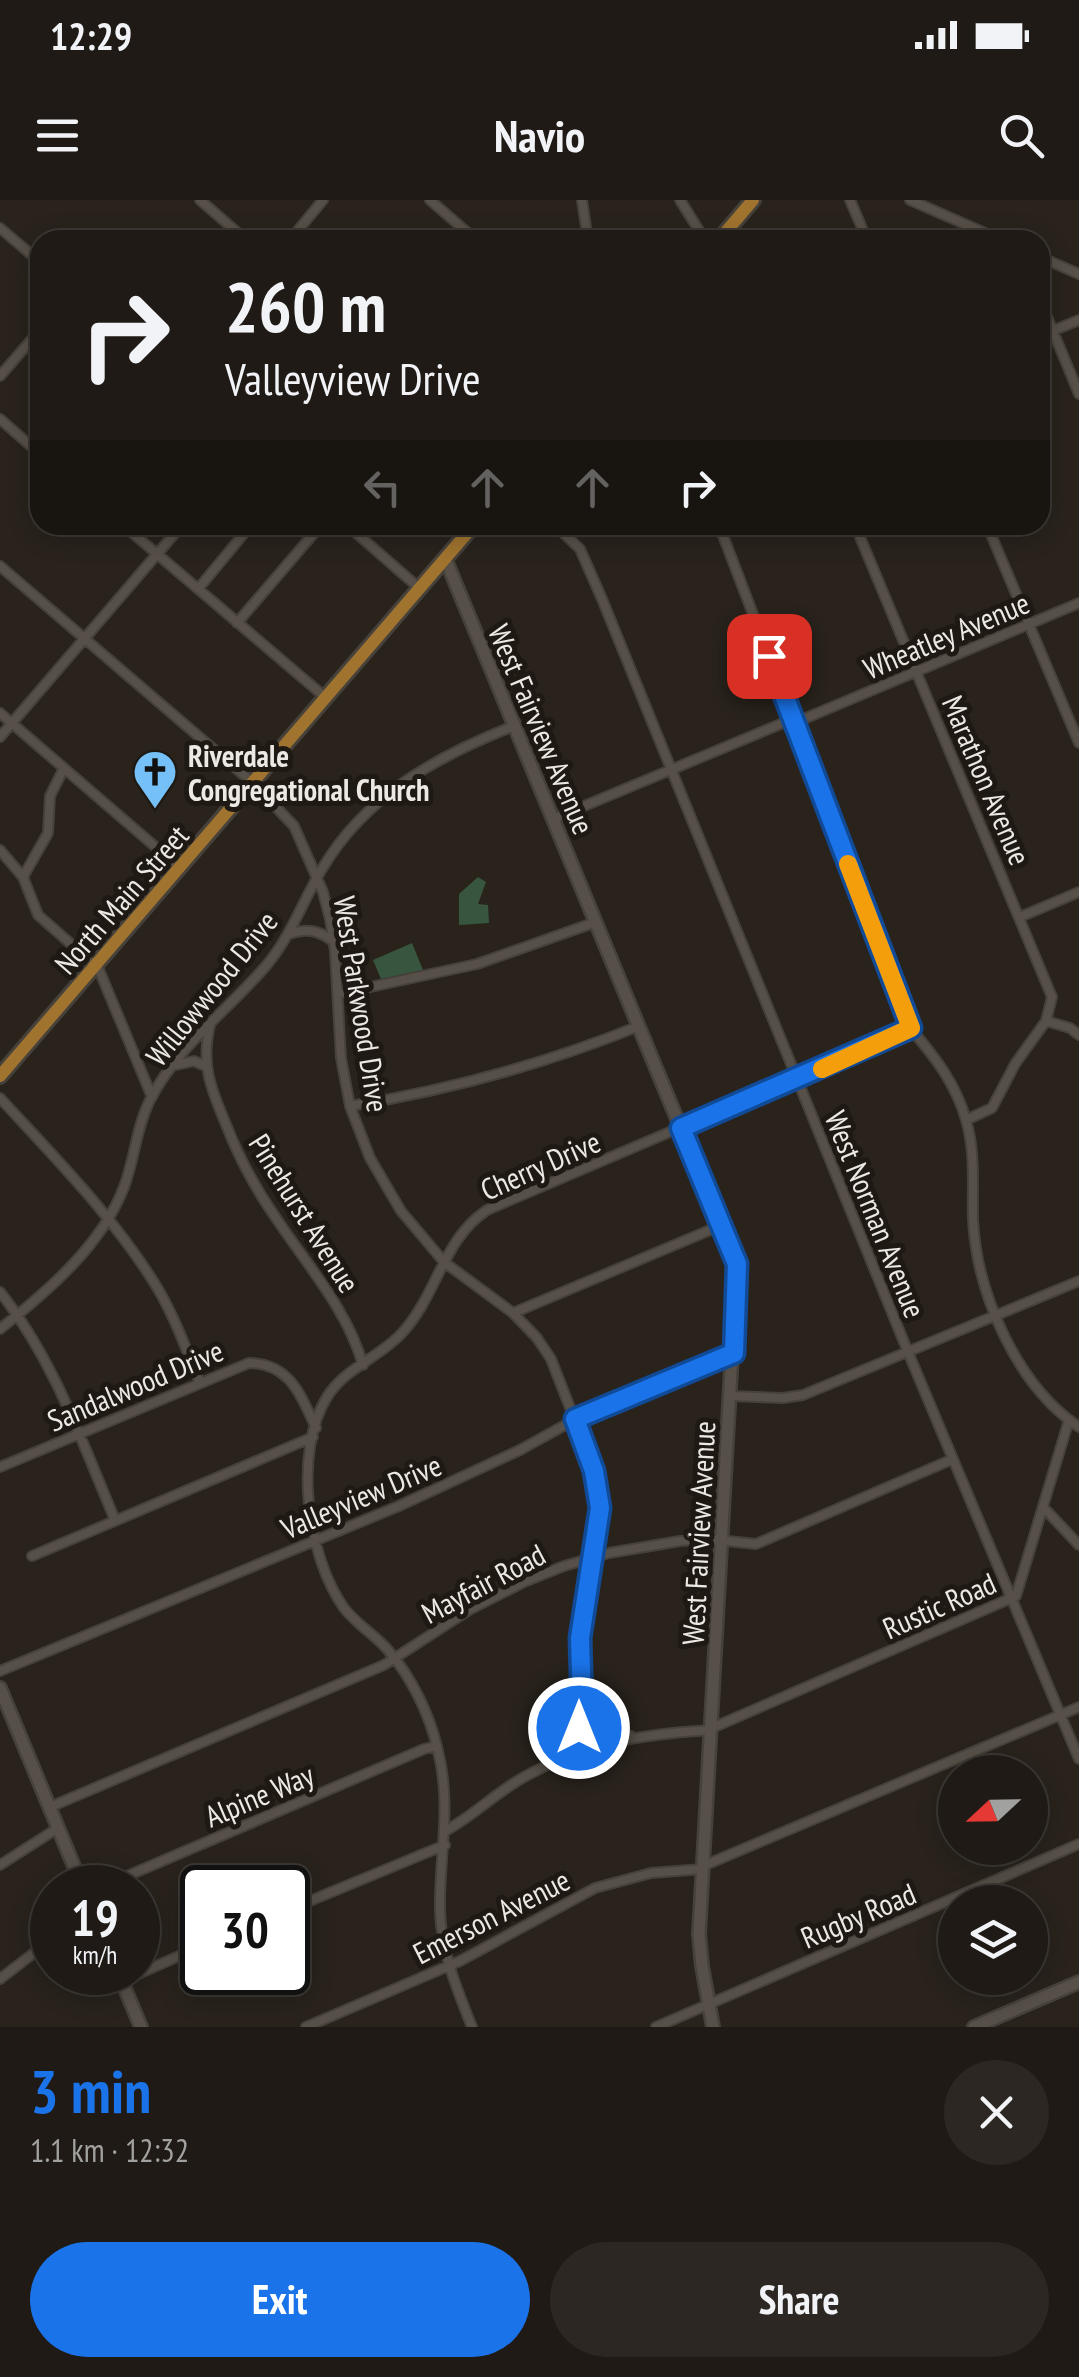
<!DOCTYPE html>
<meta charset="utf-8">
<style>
:root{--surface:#1f1a15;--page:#2c2722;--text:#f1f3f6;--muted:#a1a1a0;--line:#3c3834;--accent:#1a73e8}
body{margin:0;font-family:"PT Sans Narrow",sans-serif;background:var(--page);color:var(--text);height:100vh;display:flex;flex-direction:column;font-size:38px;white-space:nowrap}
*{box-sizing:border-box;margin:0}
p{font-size:32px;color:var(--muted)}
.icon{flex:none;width:55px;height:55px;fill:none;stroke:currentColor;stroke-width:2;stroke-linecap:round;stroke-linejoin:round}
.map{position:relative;height:1827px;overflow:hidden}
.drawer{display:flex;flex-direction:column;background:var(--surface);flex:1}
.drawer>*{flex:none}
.top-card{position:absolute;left:30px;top:30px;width:1020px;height:305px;border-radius:30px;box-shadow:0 5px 25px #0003,0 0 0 2px var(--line);background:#1f1a15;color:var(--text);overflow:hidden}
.needle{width:65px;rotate:248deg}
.tools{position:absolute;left:938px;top:1555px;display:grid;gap:20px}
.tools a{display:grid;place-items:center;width:110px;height:110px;border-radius:50%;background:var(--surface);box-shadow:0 5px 25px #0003,0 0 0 2px var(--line);font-size:50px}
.speed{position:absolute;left:30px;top:1665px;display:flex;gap:20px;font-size:50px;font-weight:700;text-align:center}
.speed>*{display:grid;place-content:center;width:130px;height:130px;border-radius:50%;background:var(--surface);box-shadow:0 5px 25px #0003,0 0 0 2px var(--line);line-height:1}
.speed small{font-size:25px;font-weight:400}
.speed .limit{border:5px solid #111;border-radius:15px;background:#fff;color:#111}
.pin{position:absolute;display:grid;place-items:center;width:85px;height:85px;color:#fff;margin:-42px;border-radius:20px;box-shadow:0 5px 15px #0006}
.me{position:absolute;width:110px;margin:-55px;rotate:0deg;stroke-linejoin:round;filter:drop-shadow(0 0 8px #0008)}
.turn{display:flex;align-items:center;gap:35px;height:210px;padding:0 30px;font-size:45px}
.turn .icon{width:130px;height:130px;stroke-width:2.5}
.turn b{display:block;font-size:70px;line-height:85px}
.lanes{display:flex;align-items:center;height:95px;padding:0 30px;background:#0003;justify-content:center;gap:50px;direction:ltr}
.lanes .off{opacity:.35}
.round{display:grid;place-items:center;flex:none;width:105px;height:105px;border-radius:52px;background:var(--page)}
.headline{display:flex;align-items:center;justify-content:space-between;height:170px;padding:0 30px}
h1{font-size:60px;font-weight:700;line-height:75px;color:var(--accent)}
.button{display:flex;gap:20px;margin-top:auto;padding:20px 30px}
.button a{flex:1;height:115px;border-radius:60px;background:var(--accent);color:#fff;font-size:40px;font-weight:700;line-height:115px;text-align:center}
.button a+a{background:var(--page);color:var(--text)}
.status{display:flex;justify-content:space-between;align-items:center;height:70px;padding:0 50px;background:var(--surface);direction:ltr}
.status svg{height:28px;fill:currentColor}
header{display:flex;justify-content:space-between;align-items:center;height:130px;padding:0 30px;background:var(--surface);font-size:45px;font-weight:700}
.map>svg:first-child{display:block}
.green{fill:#37553f}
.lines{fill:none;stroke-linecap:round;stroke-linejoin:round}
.street-casing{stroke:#46413b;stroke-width:12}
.secondary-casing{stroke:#46413b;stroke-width:16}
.primary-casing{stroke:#46413b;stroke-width:18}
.street{stroke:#575048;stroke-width:8}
.secondary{stroke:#575048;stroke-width:11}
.primary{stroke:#a0742f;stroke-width:12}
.route-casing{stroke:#114b97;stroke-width:25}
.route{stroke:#1a73e8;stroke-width:18}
.slow{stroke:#f59e0b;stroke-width:18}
.labels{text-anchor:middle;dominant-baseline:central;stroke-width:10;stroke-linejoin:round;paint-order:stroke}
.street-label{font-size:30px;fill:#ece8e3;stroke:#1f1913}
.poi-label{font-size:30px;font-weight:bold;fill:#ece8e3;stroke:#1f1913;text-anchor:start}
</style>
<div class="status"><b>12:29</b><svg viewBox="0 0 49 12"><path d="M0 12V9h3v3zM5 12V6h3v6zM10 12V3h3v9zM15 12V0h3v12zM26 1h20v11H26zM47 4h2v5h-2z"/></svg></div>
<header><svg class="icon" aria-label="menu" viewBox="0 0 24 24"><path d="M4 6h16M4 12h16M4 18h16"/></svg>Navio<svg class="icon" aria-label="search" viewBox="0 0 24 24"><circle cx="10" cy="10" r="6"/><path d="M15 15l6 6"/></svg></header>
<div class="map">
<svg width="1079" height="1827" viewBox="0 0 1079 1827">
<rect width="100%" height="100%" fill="#29231c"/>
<path class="green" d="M478,677L486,682L478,704L488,705L489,723L459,725V694Z
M412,743L423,770L381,779L373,760Z"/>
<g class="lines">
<defs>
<path id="street" d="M200,0L246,40
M430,0L476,40
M582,0L588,40
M680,0L705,40
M850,0L867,40
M910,0L1001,40
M0,28L40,62
M290,40L323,0
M1040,57L1079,74
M1040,100L1079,194
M1040,136L1079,120
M0,176L40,130
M0,219L40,254
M123,325L325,497
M347,325L419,388
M555,325L580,349L602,399L908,1152L1079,1559
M719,325L911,829C935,857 956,884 966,920C976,954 972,986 973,1020C977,1094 1017,1186 1079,1227
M855,325L1052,797L1046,821L1015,864L992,908L966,920
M987,325L1079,543
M0,366L253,583L294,626L323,692L330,719L335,751L341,858L350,906L370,958L401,1011L444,1062L513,1113L537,1138L551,1159L590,1259L600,1308L580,1438L582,1508L570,1554
M198,389L251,325
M237,423L321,325
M0,513L180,668
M0,537L182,325
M553,619L783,523L806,518L1079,403
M0,650L23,677L38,715L96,766
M23,677L48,633L50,596L64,568
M1020,717L1079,692
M289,734C307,728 319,730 334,742
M97,765L152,897
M338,794L477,764L596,722
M1046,821L1070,828L1079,835
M210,825C201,863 210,887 225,922C238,956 255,988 276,1018C307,1065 347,1109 363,1165
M176,865L194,861L205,866
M0,898C56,959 115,1018 158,1089C175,1118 187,1151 199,1181
M350,906C450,890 545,864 639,826
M0,1092C54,1160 82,1242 115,1320
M513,1113L722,1025
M0,1129C48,1091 102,1045 124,987C135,958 136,928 150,900C177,847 227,811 265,767C291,737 302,702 322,669C365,596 437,556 514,526
M731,1196L783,1198L803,1195L1079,1081
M0,1267L249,1163C290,1163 301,1196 316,1228
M1043,1307L1079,1345
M32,1356L313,1237
M0,1471L399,1306L520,1250L585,1214L734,1153
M582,1508L612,1529L631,1536
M712,1528L1016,1396L1069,1220
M50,1607L384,1465L469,1410L524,1382L564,1366L609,1353L680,1341L708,1339L756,1344L953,1259
M447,1630C474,1615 497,1592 524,1577C585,1543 643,1534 711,1530
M0,1665L58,1628
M703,1666L1079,1507
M99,1688L424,1549L437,1546
M288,1710L445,1645
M0,1779L52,1739
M122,1781L202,1746
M306,1827L460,1761L595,1688L651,1673L703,1669
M472,1827C457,1789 441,1752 440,1710C439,1656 452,1606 438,1551C430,1515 412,1478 388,1450C375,1435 356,1424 344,1408C307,1356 293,1252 327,1197C345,1168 380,1157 402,1133C438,1094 442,1040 487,1010L911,829
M656,1827L1079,1644"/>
<path id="secondary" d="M445,358L737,1064L699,1734L702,1766L713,1827
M0,1488L83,1688
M118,1772L141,1827
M974,1827L1079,1782"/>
<path id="primary" d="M719,40L753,0
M0,876L474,325"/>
</defs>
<use href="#street" class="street-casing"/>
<use href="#secondary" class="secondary-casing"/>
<use href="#primary" class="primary-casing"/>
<use href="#street" class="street"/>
<use href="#secondary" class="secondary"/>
<use href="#primary" class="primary"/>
</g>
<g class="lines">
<defs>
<path id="route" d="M579,1528L582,1508L580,1438L600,1308L594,1271L575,1219L734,1153L737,1064L681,928L911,828L769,456"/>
</defs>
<use href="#route" class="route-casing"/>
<use href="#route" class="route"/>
<path class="slow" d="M822,869L911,828L848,664"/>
</g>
<defs>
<symbol id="church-pin" viewBox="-11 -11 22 30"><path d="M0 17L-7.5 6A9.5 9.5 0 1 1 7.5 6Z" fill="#75c0f6" stroke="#1f1913"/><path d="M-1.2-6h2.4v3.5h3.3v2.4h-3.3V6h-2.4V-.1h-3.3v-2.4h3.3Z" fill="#111"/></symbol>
</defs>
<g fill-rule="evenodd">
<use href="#church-pin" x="130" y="547" width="50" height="68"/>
</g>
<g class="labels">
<g class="street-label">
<text transform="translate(946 435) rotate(-23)">Wheatley Avenue</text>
<text transform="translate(542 529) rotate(67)">West Fairview Avenue</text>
<text transform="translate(987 580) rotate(67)">Marathon Avenue</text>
<text transform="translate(121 699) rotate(-49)">North Main Street</text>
<text transform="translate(211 788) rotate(-51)">Willowwood Drive</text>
<text transform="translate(362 804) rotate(81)">West Parkwood Drive</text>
<text transform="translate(540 965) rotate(-24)">Cherry Drive</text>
<text transform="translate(305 1013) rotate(58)">Pinehurst Avenue</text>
<text transform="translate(876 1014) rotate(68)">West Norman Avenue</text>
<text transform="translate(135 1185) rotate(-23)">Sandalwood Drive</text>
<text transform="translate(361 1296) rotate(-23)">Valleyview Drive</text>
<text transform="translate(698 1333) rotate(-87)">West Fairview Avenue</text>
<text transform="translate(483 1383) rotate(-28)">Mayfair Road</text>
<text transform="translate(939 1405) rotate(-24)">Rustic Road</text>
<text transform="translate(259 1595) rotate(-23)">Alpine Way</text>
<text transform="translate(858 1715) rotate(-23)">Rugby Road</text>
<text transform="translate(491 1716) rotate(-27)">Emerson Avenue</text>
</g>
<g class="poi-label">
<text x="188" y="555">Riverdale<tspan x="188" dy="34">Congregational Church</tspan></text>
</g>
</g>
</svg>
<div class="tools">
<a><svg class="needle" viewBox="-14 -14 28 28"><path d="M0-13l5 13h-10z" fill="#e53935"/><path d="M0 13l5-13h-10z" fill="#a1a1a0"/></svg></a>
<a><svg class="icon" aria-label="layers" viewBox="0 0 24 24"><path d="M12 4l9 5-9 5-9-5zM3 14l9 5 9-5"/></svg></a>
</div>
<div class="speed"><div>19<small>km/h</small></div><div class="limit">30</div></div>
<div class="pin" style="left:769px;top:456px;background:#d93025"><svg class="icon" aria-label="arrive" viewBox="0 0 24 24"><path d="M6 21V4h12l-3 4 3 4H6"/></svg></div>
<svg class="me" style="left:579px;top:1528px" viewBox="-20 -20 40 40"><circle r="17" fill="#1a73e8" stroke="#fff" stroke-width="3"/><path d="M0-11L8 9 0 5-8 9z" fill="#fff"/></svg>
<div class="top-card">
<div class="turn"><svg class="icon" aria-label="right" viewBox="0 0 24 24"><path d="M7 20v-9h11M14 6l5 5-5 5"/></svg><div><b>260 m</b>Valleyview Drive</div></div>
<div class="lanes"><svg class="icon off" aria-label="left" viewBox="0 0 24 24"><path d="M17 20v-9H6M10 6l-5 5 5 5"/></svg><svg class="icon off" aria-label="ahead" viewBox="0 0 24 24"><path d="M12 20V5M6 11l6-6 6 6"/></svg><svg class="icon off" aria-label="ahead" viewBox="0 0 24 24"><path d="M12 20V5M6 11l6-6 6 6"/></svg><svg class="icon" aria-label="right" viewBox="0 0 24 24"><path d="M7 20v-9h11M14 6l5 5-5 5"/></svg></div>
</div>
</div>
<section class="drawer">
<div class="headline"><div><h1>3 min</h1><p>1.1 km · 12:32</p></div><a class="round"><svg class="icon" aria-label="close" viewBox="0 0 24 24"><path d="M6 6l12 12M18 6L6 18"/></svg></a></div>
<div class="button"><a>Exit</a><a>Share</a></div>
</section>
